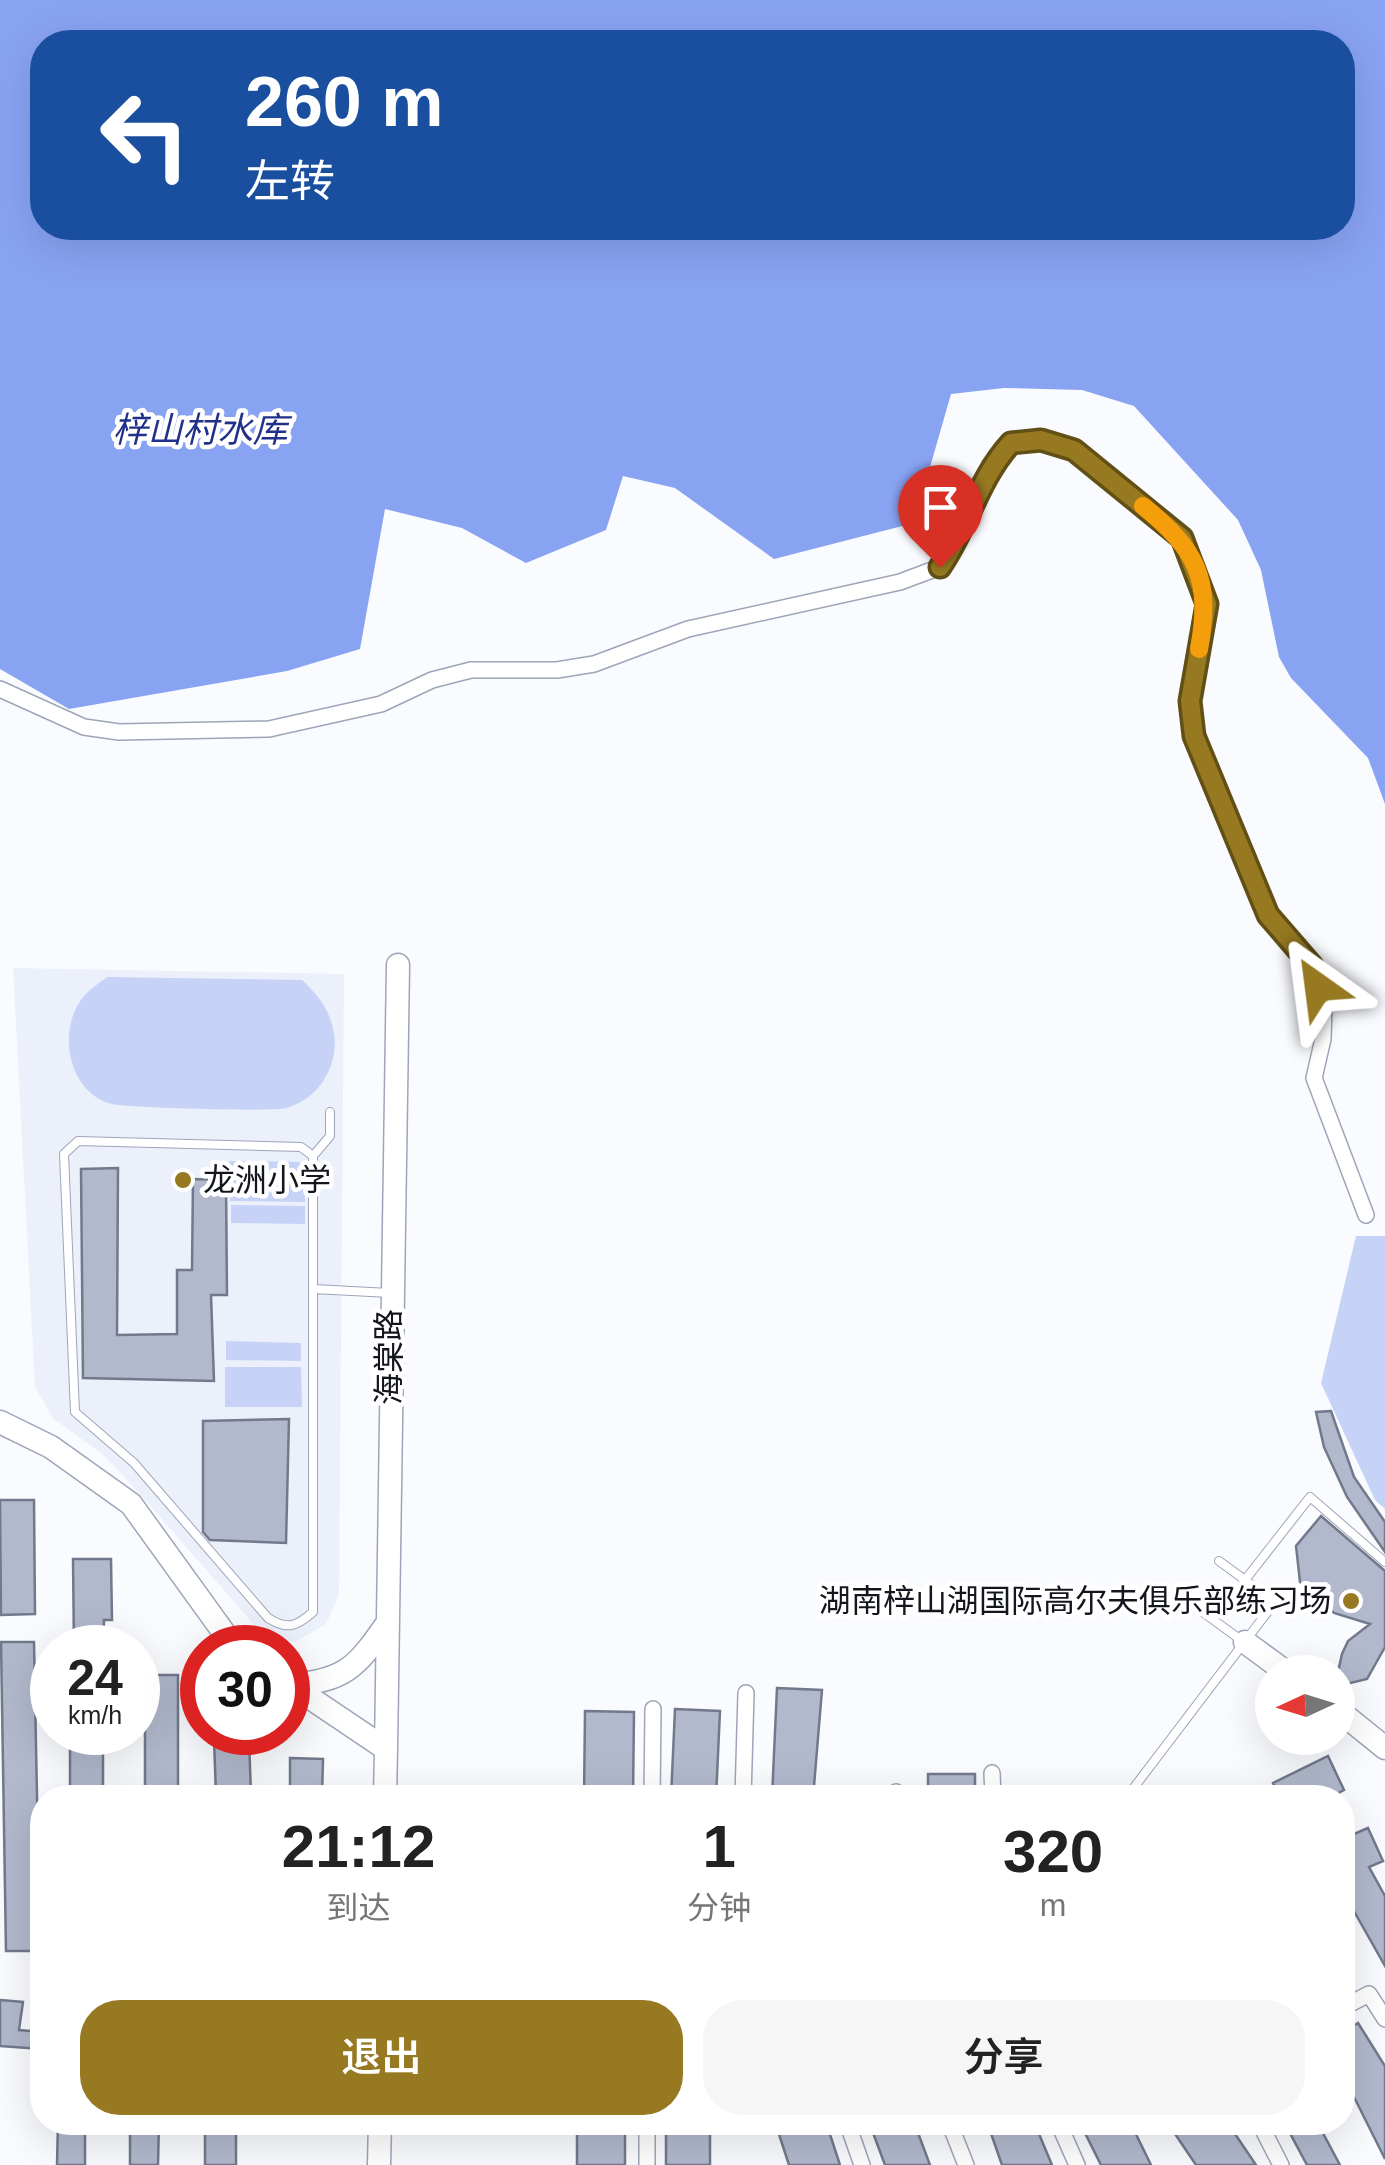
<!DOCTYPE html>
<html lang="zh">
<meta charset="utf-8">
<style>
:root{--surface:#fff;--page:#f6f6f6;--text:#222;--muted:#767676;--accent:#967921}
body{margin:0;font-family:Helvetica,"Noto Sans SC",sans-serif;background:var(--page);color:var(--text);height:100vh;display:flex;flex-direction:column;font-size:38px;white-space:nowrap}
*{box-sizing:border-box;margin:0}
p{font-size:32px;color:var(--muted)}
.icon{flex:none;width:55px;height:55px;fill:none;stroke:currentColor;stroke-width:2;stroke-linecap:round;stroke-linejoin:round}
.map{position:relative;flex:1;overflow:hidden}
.drawer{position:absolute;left:30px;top:1785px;width:1325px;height:350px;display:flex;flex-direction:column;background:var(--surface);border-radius:40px;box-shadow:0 10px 40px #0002}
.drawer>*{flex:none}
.top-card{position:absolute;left:30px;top:30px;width:1325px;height:210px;border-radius:40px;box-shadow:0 10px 40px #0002;background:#1a4fa0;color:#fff;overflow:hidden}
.needle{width:65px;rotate:266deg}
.fabs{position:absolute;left:1255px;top:1655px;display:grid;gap:20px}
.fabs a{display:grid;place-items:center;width:100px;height:100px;border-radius:50%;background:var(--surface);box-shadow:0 10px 40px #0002;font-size:50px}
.speed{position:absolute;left:30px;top:1625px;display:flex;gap:20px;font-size:50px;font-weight:700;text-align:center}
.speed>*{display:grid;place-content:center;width:130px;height:130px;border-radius:50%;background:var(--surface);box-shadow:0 10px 40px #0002;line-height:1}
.speed small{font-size:25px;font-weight:400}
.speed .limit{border:15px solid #d22;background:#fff;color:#111}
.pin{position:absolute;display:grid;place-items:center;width:85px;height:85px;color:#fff;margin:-102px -42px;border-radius:50% 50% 50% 0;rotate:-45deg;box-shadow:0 0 10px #0007}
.pin .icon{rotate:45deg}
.me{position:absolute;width:110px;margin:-55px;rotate:329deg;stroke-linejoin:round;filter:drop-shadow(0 0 8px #0008)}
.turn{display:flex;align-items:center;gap:35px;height:210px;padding:0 50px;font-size:45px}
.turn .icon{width:130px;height:130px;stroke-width:2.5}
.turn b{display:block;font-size:70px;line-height:85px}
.eta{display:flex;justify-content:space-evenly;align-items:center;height:170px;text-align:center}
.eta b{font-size:60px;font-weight:600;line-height:70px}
.action{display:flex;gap:20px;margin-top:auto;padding:20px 50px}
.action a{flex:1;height:115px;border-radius:40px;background:var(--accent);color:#fff;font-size:40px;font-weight:600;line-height:115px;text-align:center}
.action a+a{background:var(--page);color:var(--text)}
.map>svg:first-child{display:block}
.built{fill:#ecf0fb}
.green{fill:#c6d3f7}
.water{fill:#89a3f3;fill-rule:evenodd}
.building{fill:#b2b9cd;stroke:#72798b;stroke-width:2.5}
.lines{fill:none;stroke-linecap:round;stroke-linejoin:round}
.lane-casing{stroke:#9ea5b8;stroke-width:10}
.street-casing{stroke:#9ea5b8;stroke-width:18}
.secondary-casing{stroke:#9ea5b8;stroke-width:25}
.lane{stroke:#fff;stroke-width:8}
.street{stroke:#fff;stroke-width:15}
.secondary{stroke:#fff;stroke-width:22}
.route-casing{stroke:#624f15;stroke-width:25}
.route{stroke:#967921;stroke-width:18}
.slow{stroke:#f59e0b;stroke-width:18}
.poi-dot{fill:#967921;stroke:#fff;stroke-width:4}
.labels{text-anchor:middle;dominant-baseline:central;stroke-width:9;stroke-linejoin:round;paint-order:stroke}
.poi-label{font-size:32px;fill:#14161d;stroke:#fff;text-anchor:start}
.street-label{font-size:32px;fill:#14161d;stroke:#fff}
.water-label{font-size:35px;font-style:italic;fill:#21318b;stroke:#fff}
</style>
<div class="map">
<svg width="1385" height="2165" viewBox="0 0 1385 2165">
<rect width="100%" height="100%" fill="#f9fbff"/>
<path class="built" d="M13,968L344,974L339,1595L326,1624L295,1642L263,1635L132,1485L102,1454L53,1418L35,1387Z"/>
<path class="green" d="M107,977L302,980C324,1000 338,1023 334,1053C330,1078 313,1100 287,1108C275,1112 127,1108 112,1104C70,1094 58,1036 79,1003C85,992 98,984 107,977Z
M229,1161L304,1162L305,1202L230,1201Z
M231,1205L305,1206V1224L231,1223Z
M1356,1236H1385V1509L1375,1500L1321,1383Z
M226,1341L301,1343V1361L226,1360Z
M225,1367H301L302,1407H225Z"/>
<path class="water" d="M0,0H1385V804L1368,758L1291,678L1279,657L1261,570L1238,520L1134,406L1082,390L1004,388L951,394L914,523L774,559L675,488L623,476L606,530L526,563L462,528L385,509L360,649L287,671L69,709L0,669ZM42,42H1342V228H42Z"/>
<path class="building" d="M118,1168L117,1335L177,1334V1270H192L193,1179L226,1180L227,1295H211L214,1381L83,1378L81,1169Z
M1331,1411L1354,1477L1385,1522V1552L1347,1497L1324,1447L1316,1412Z
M289,1419L286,1543L210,1540L203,1532V1421Z
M0,1500H34L35,1614L1,1615Z
M1321,1516L1385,1571V1647L1367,1679L1350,1683L1342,1696L1338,1695V1672L1342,1654L1348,1641L1370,1624L1334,1613L1300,1582L1296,1546Z
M73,1559H111L112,1620H104L103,1648H74Z
M1,1642H34L40,1951H6Z
M145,1675H178V1790H145Z
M777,1688L822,1690L813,1798H772Z
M675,1709L720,1711L716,1798H671Z
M585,1711L634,1712L633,1798H584Z
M70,1732H103V1788H70Z
M249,1738L251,1795L216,1796L214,1739Z
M1328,1756L1344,1790L1329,1798H1280L1273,1783Z
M290,1758L323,1759L322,1798H290Z
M928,1774H975V1798H928Z
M1368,1828L1383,1861L1369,1867L1385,1896V1966L1342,1890V1839Z
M0,2000L23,2002L19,2030L41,2032L40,2049L0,2046Z
M1358,2023L1385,2066V2159L1342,2073V2033Z
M58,2122H85V2165H57Z
M130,2122H159L158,2165H130Z
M205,2122H236V2165H205Z
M577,2122H625V2165H577Z
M666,2122H710V2165H666Z
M775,2122H826L840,2165H789Z
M869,2122H914L930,2165H885Z
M987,2122H1034L1052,2165H1002Z
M1106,2122H1130L1151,2165H1101L1085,2133Z
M1167,2122H1227L1256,2165H1196Z
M1284,2122H1317L1340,2165H1307Z"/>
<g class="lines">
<defs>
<path id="lane" d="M313,1156L330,1136V1112
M313,1289V1612C296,1627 287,1630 268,1618L134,1463L75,1412L64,1154L78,1141L301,1147L313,1156V1289L390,1293
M1245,1580L1310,1497L1385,1562
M1193,1605L1241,1640
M1126,1798L1275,1602L1219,1561"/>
<path id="street" d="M0,689L84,727L119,732L269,729L381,704L432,680L471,670H557L594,664L688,629L900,582L940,567L958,541L990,465L1011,443L1041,439L1074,451L1182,538L1197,568L1207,604L1190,701L1194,736L1268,915L1313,966L1324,1007L1323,1039L1314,1078L1366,1215
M992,1773L993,1798
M652,1798L653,1709
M743,1798L746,1693
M895,1798L896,1792
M1342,2008L1369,1994L1385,2019
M847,2122L862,2165
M949,2122L966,2165
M1058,2122L1077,2165
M1259,2122L1281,2165
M647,2165V2122"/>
<path id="secondary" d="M0,1422L51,1447L131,1504L235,1648
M1245,1642L1286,1672
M288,1683L386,1749L385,1798
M290,1685C344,1681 356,1668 386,1625
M1338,1710L1385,1748
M386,1749L398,965
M379,2165L380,2122"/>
</defs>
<use href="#lane" class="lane-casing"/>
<use href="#street" class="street-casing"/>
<use href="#secondary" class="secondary-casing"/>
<use href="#lane" class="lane"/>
<use href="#street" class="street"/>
<use href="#secondary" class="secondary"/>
</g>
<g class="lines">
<defs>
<path id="route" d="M940,567C968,527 978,479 1011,443L1041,440L1074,450L1182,538L1207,604L1190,701L1194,736L1268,915L1312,966L1318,987"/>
</defs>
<use href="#route" class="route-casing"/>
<use href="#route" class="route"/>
<path class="slow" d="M1143,506C1197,550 1212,579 1199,649"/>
</g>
<g class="poi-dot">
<circle cx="183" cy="1180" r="10"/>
<circle cx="1351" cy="1601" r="10"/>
</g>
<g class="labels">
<g class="poi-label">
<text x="203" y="1180">龙洲小学</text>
<text x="1331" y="1601" text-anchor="end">湖南梓山湖国际高尔夫俱乐部练习场</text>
</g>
<g class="street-label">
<text transform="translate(389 1357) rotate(-90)">海棠路</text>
</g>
<g class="water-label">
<text x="200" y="429">梓山村水库</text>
</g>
</g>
</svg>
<div class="fabs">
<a><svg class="needle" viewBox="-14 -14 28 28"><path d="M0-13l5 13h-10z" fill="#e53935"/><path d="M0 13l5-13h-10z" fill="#767676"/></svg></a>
</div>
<div class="speed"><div>24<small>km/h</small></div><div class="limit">30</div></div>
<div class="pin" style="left:940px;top:567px;background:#d93025"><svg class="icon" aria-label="arrive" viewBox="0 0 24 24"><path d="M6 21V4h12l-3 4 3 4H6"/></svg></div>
<svg class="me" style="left:1318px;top:987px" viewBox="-20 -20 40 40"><path d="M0-17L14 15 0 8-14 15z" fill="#967921" stroke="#fff" stroke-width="4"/></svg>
<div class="top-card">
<div class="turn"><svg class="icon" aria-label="left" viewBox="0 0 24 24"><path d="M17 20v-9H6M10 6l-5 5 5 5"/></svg><div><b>260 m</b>左转</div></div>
</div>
<section class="drawer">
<div class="eta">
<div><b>21:12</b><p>到达</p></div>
<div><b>1</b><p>分钟</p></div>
<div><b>320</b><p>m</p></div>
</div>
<div class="action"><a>退出</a><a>分享</a></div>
</section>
</div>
